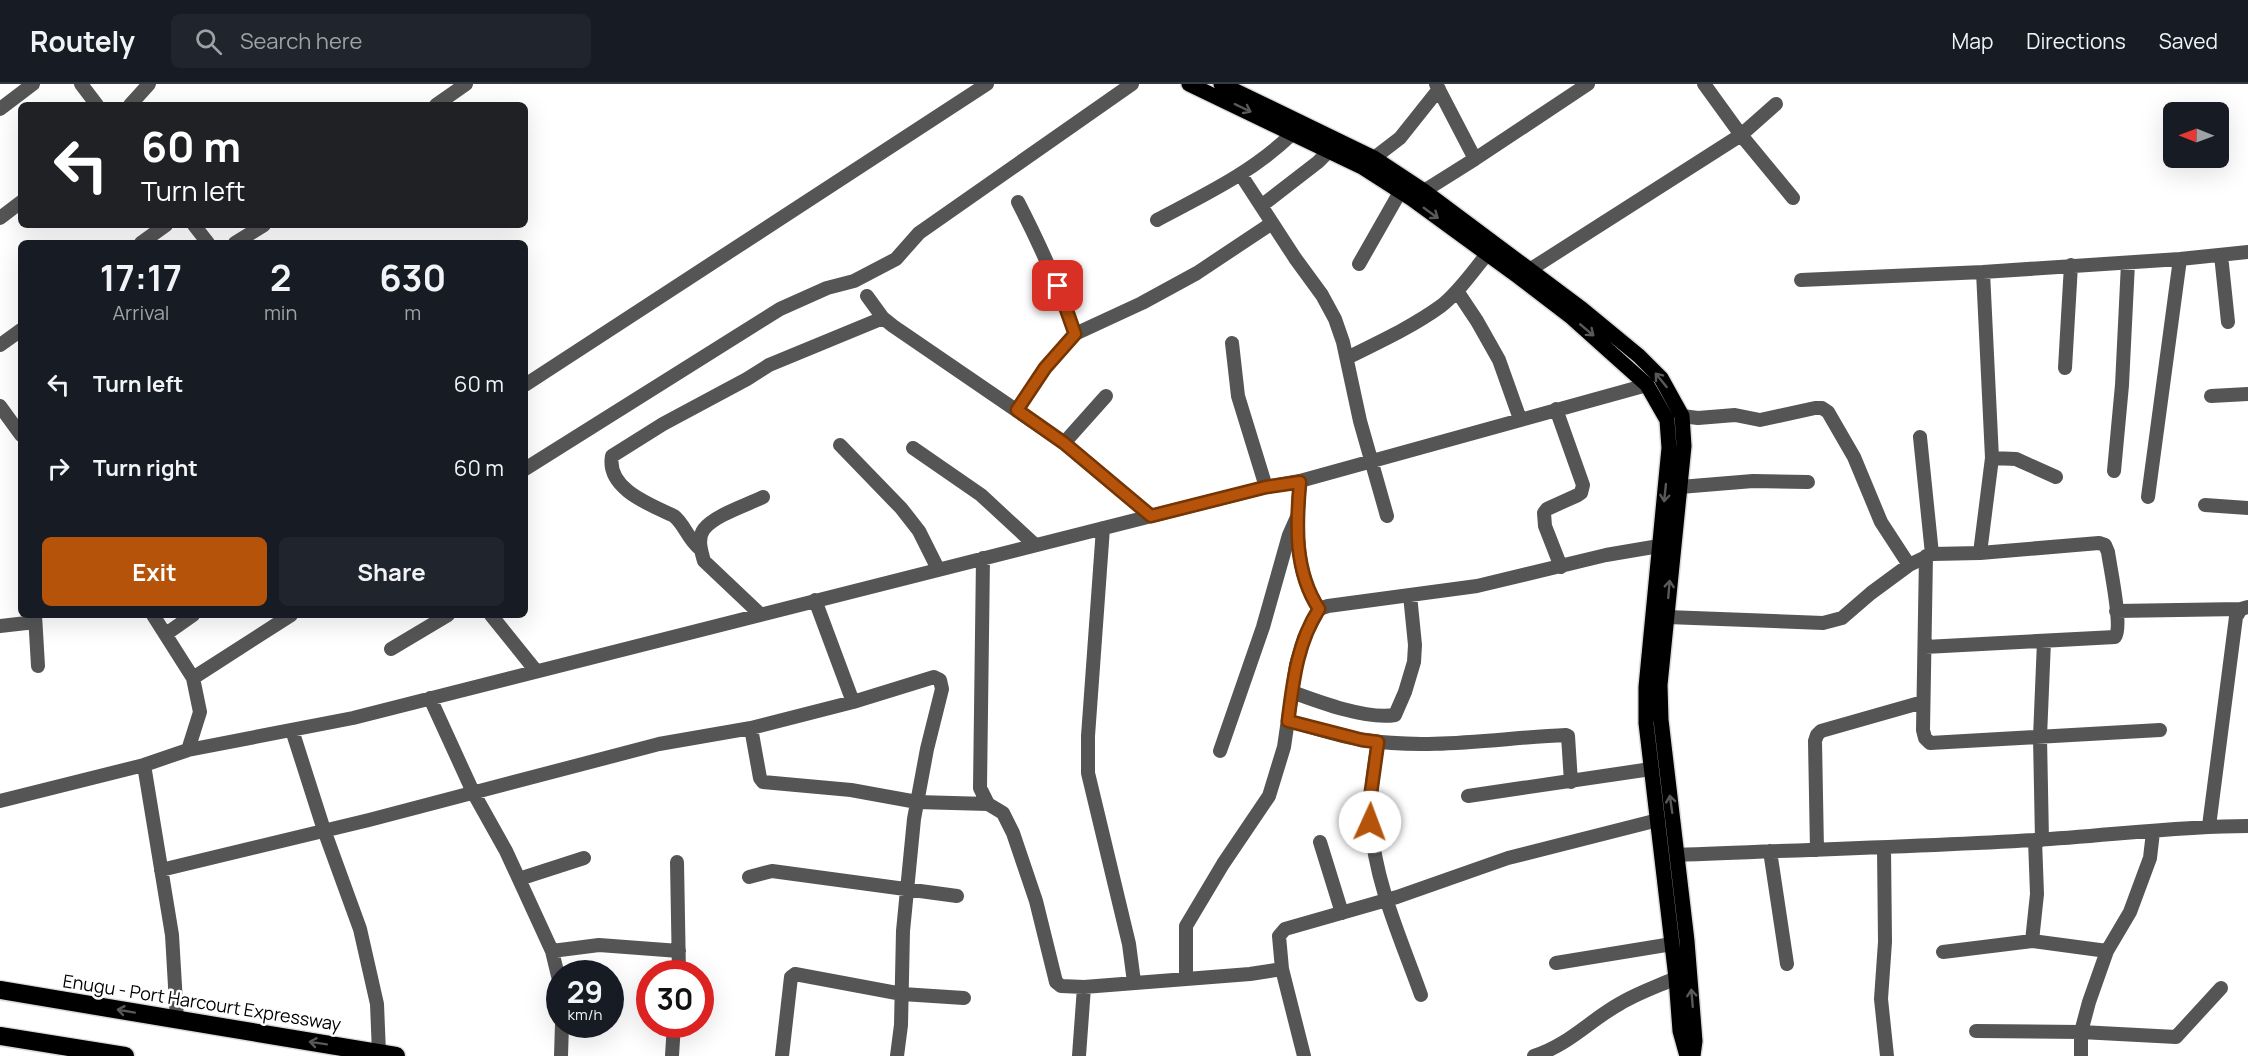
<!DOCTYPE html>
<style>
:root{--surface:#171b24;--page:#20242c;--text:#f1f3f6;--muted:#9ea1a6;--line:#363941;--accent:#b45309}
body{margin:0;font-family:Manrope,sans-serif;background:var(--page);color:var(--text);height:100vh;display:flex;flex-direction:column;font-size:22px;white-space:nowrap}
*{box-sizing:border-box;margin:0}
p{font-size:20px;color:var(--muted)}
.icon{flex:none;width:33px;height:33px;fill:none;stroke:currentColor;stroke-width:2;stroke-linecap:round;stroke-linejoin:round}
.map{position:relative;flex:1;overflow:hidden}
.details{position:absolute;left:18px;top:156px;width:510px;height:378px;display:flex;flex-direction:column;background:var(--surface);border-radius:9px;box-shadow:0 6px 24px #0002}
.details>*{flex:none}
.guide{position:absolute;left:18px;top:18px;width:510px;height:126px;border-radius:9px;box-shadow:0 6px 24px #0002;background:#202124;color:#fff;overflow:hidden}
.needle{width:39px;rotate:271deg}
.buttons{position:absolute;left:2163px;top:18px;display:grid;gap:12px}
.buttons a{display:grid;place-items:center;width:66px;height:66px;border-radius:9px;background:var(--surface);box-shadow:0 6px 24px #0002;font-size:30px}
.speed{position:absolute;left:546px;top:876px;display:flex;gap:12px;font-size:30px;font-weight:700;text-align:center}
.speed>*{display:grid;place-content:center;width:78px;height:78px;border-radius:50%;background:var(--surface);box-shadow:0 6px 24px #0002;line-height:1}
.speed small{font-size:15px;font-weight:400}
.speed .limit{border:9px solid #d22;background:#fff;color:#111}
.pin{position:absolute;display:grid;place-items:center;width:51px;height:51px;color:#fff;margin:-26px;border-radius:12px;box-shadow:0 3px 9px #0006}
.me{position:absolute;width:66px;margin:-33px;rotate:2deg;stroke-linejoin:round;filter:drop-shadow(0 0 4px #0008)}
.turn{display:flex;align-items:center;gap:21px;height:126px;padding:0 24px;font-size:27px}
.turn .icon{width:78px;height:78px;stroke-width:2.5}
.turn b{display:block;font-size:42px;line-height:51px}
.eta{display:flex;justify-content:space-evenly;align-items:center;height:102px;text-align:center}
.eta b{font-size:36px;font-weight:700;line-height:42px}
.primary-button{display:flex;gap:12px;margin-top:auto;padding:12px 24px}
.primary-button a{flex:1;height:69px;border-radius:9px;background:var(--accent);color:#fff;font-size:24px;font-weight:700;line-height:69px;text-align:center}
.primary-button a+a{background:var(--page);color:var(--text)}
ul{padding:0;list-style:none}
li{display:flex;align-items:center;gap:18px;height:84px;padding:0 24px}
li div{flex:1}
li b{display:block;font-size:22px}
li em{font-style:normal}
header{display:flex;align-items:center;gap:36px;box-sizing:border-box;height:84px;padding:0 30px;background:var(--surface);border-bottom:2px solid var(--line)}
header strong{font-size:28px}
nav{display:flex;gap:33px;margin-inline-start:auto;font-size:21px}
.search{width:420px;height:54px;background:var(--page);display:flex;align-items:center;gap:15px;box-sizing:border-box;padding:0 21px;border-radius:9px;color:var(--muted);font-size:22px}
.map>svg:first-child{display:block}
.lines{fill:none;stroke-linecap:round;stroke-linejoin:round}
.major-casing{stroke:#dbdbdb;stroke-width:18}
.highway-casing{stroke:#dbdbdb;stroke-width:21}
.minor{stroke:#555;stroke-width:14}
.major{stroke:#000;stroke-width:15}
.highway{stroke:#000;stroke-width:18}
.oneway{stroke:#595959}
.route-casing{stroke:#753606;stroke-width:15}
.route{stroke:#b45309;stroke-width:10}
.labels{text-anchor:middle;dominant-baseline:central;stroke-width:5;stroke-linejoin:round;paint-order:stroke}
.street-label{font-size:18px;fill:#000;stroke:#fff}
</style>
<header>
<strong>Routely</strong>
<div class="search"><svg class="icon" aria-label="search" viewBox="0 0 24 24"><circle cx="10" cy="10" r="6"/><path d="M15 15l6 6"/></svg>Search here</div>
<nav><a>Map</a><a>Directions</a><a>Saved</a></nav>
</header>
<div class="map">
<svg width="2248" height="972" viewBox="0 0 2248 972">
<rect width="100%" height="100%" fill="#fff"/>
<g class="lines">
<defs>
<path id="major" d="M1189,0L1362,83L1412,115L1519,193L1570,232L1647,301L1667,336L1669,364L1646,603V639L1676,894L1680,947L1687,972
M1221,0L1374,74L1424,107L1582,225L1639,272L1661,294L1682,332L1684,362L1660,601L1661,636L1687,857L1695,957L1693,972"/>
<path id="highway" d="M0,906L396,972
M0,952L125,972"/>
</defs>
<use href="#major" class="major-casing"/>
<use href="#highway" class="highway-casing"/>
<path class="minor" d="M81,0L97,21
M1436,0L1475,75
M1704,0L1741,51L1793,114
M130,21L149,0
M436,21L466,0
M0,25L33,0
M1374,74L1400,54L1439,5
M1241,91L1295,174L1322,211L1335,235L1343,258L1360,337L1387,432
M1424,107L1475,75L1588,0
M1018,118C1040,161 1060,204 1075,250
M1261,122L1318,78L1325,71L1321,63
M0,134L21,118
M1157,136C1206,110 1253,88 1293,49
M194,141L208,159
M141,159L166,141
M235,159L264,141
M2221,171L2228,238
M1359,180L1400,108
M1531,185L1741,51L1776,20
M1801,196L1983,188L2180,175L2248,168
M1457,207L1477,237L1499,276L1520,335
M867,212L883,234L893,242L1064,359L1151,432
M1232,259L1238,312L1266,403
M0,261L21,246
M1347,274C1379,258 1412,243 1441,222C1459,208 1473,187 1488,169
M2065,284L2071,181
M525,301L987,0
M2211,312L2248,310
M0,322L21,351
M1556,325L1583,401L1581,409L1578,411L1547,425L1544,429L1545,442L1561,483
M1017,326L1045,284L1075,250L1142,219L1197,189L1272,139
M1682,332L1698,334L1735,331L1760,336L1815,324H1822L1828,328L1854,373L1881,438L1909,481
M1920,353L1932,470
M1064,359L1106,312
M840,361L901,424L919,447L938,485
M913,364L981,411L1035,461
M1992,374L2016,375L2056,393
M525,385L780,225L827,204L854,197L896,175L919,149L1132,0
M2114,387L2122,301L2128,179
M1300,397C1296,441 1294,487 1319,525
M1680,403L1753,397L1808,398
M2148,413L2180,175
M2205,421L2248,424
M1103,444L1088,652V689L1129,860L1134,898
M700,465C687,454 685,441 674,432C651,421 606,405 612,372L663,340L747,295L769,281L883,234
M1980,469L1992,374L1983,188
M1926,472L1923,646L1925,654L1930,659L2160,646
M983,474L980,704L988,720L1003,729L1013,749L1036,817L1056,898L1061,902L1084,903L1250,890L1282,885
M815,516L853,618
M2116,527L2241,525
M760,530L704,477C701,467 697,454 704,445C715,431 747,421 763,413
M35,531L38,582
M491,531L536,587
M1667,533L1823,539L1842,534L1871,509L1909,481L1932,470L1980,469L2099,459L2105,461L2108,468C2110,483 2123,543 2115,553L1925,563
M0,542L35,538
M166,550L193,531
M391,565L448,531
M193,594L291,531
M1292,608C1319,618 1367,636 1395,631L1405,608L1414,578L1415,561L1410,511
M430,614L473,708L506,767L552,867L560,900
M1288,637C1313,643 1338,653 1364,656C1431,666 1498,654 1566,651L1568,652L1571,698
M751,644L760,694L763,698L851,706L917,718L988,720
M292,646L324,746L360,845L377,920L379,969
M1378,658C1374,685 1369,712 1371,740C1375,799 1401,855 1421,911
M188,666L353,634L1266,403L1300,397L1647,301
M1220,667L1263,543L1289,451L1297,433
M144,681L172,851L177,936
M1468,712L1651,685
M0,717L144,681L188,666L200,628L193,594L153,531
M2209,742L2236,533L2241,525L2248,523
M2153,748L2150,774L2130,828L2107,867L2089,918L2081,948L2176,953L2221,904
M2042,756L2040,653L2044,557
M1320,758L1342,829
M1884,764L1885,858L1881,915L1887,972
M1817,766L1815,657L1817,651L1821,647L1923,618
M1770,767L1787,880
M1677,771C1796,766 1916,763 2035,756C2106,752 2177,742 2248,742
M677,778L679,890
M161,786L369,736L659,660L751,644L853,618L934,593L940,596L942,605L927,665L914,735L903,847L901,941L897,972
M749,793L772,787L957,812
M519,795L584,774
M2032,857L2037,810L2035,756
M552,867L599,861L679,867
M1943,868L2032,857L2107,867
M1556,879L1672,860
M1186,894V842L1223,780L1269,712L1284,663L1296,581L1304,554L1319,525L1328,522L1477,502L1606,471L1659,462
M1976,947L2081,948V972
M561,972L562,940
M672,972L674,940
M782,972L791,893L795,890L902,910L964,914
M1079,972L1084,903
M1304,972L1282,885L1279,852L1285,845L1397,813L1508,774L1658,736
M1534,972C1569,961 1590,936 1621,919C1638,909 1658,902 1676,894"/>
<use href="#major" class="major"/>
<use href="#highway" class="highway"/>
</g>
<defs><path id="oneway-shaft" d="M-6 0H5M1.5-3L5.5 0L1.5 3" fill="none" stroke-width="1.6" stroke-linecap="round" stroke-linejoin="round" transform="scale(1.5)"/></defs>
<g class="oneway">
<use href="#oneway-shaft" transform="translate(1243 24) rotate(26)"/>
<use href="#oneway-shaft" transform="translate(1431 129) rotate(36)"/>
<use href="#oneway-shaft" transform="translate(1587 246) rotate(40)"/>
<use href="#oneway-shaft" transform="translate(1661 296) rotate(-129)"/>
<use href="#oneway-shaft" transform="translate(1665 409) rotate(96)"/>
<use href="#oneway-shaft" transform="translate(1669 505) rotate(-85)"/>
<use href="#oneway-shaft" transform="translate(1671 720) rotate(-98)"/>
<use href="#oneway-shaft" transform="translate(1692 914) rotate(-95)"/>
<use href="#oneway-shaft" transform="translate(126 927) rotate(-170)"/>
<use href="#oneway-shaft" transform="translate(318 959) rotate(-171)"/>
</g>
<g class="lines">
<defs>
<path id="route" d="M1058,202L1075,250L1045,284L1017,326L1064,359L1151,432L1266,403L1300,398C1296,441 1294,487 1319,525C1297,559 1293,598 1288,637L1362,656L1378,658L1371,708L1370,738"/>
</defs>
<use href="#route" class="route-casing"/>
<use href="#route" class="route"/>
</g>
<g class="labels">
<g class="street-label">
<text transform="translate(202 918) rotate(9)">Enugu - Port Harcourt Expressway</text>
</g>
</g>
</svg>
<div class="buttons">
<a><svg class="needle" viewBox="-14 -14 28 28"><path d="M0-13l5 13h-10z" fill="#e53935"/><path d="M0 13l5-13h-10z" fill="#9ea1a6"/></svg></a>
</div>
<div class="speed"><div>29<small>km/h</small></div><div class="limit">30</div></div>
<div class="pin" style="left:1058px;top:202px;background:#d93025"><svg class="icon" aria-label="arrive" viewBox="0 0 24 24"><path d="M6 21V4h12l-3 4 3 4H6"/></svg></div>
<svg class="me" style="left:1370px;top:738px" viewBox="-20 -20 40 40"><circle r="19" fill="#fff"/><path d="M0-13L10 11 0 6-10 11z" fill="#b45309"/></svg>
<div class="guide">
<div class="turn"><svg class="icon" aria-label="left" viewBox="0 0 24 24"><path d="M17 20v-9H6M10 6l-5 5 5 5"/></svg><div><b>60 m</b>Turn left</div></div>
</div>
<section class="details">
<div class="eta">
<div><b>17:17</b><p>Arrival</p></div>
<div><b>2</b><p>min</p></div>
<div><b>630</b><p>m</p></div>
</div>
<ul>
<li><svg class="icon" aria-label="left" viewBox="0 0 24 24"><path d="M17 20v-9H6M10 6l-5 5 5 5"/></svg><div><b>Turn left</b></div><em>60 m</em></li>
<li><svg class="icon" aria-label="right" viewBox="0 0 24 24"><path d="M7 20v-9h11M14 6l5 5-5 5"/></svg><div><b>Turn right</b></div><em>60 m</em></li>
</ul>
<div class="primary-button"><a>Exit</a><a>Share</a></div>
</section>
</div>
